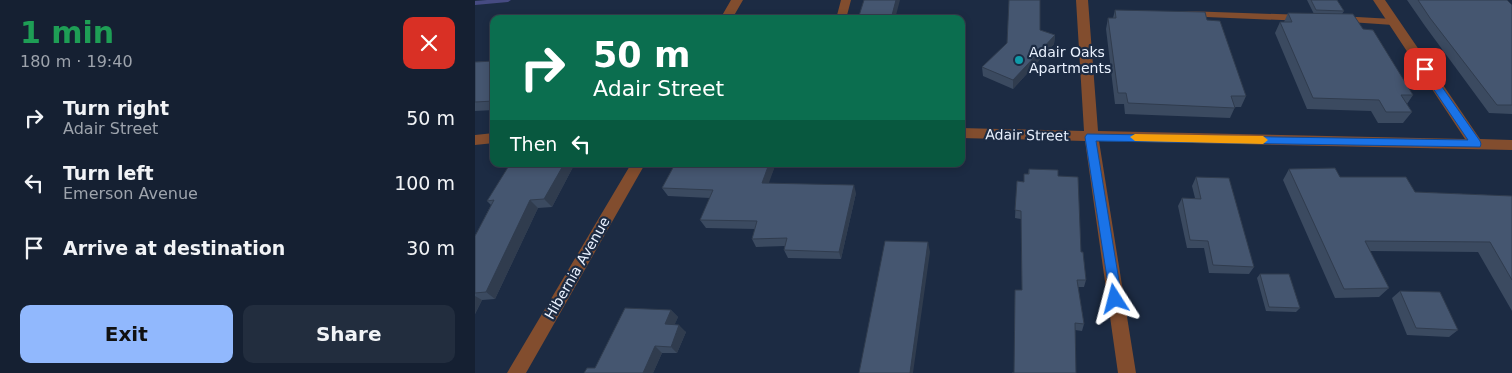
<!DOCTYPE html>
<meta charset="utf-8">
<style>
:root{--surface:#152032;--page:#222d3e;--text:#f1f3f6;--muted:#9da3ac;--line:#343e4d;--accent:#91b8fd}
body{margin:0;font-family:"DejaVu Sans",sans-serif;background:var(--page);color:var(--text);height:100vh;display:flex;flex-direction:column;font-size:19px;white-space:nowrap}
*{box-sizing:border-box;margin:0}
p{font-size:16px;color:var(--muted)}
.icon{flex:none;width:28px;height:28px;fill:none;stroke:currentColor;stroke-width:2;stroke-linecap:round;stroke-linejoin:round}
.map{position:relative;flex:1;overflow:hidden}
.details{display:flex;flex-direction:column;background:var(--surface);width:475px}
.details>*{flex:none}
.banner{position:absolute;left:15px;top:15px;width:475px;height:152px;border-radius:10px;box-shadow:0 2px 8px #0003,0 0 0 1px var(--line);background:#0b6e4f;color:#fff;overflow:hidden}
.pin{position:absolute;display:grid;place-items:center;width:42px;height:42px;color:#fff;margin:-21px;border-radius:10px;box-shadow:0 2px 8px #0006}
.me{position:absolute;width:55px;margin:-28px;rotate:351deg;stroke-linejoin:round;filter:drop-shadow(0 0 4px #0008)}
.turn{display:flex;align-items:center;gap:18px;height:105px;padding:0 20px;font-size:22px}
.turn .icon{width:65px;height:65px;stroke-width:2.5}
.turn b{display:block;font-size:35px;line-height:42px}
.then{display:flex;align-items:center;height:48px;padding:0 20px;background:#0003;gap:10px;font-size:19px}
.round{display:grid;place-items:center;flex:none;width:52px;height:52px;border-radius:10px;background:var(--page)}
.overview{display:flex;align-items:center;justify-content:space-between;height:85px;padding:0 20px}
h1{font-size:30px;font-weight:700;line-height:38px;color:#1e9e55}
.action{display:flex;gap:10px;margin-top:auto;padding:10px 20px}
.action a{flex:1;height:58px;border-radius:10px;background:var(--accent);color:#111;font-size:20px;font-weight:700;line-height:58px;text-align:center}
.action a+a{background:var(--page);color:var(--text)}
ul{padding:0;list-style:none}
li{display:flex;align-items:center;gap:15px;height:65px;padding:0 20px}
li div{flex:1}
li b{display:block;font-size:19px}
li em{font-style:normal}
main{display:flex;flex:1;min-height:0}
.map>svg:first-child{display:block}
.lines{fill:none;stroke-linecap:round;stroke-linejoin:round}
.stream{fill:#464b82;fill-rule:evenodd}
.lane{fill:#824d2e;fill-rule:evenodd}
.street{fill:#824d2e;fill-rule:evenodd}
.wall{fill:#3b4a60}
.shaded-wall{fill:#303c4e}
.building{fill:#455670;stroke:#303c4e}
.route{fill:#1a73e8;stroke:#114b97}
.slow{fill:#f59e0b}
.culture-dot{fill:#0f9aa8;stroke:#1c2b43;stroke-width:2}
.labels{text-anchor:middle;dominant-baseline:central;stroke-width:4.5;stroke-linejoin:round;paint-order:stroke}
.poi-label{font-size:14px;fill:#e9f1fe;stroke:#1c2b43;text-anchor:start}
.street-label{font-size:14px;fill:#e9f1fe;stroke:#1c2b43}
</style>
<main>
<section class="details">
<div class="overview"><div><h1>1 min</h1><p>180 m · 19:40</p></div><a class="round" style="background:#d93025;color:#fff"><svg class="icon" aria-label="close" viewBox="0 0 24 24"><path d="M6 6l12 12M18 6L6 18"/></svg></a></div>
<ul>
<li><svg class="icon" aria-label="right" viewBox="0 0 24 24"><path d="M7 20v-9h11M14 6l5 5-5 5"/></svg><div><b>Turn right</b><p>Adair Street</p></div><em>50 m</em></li>
<li><svg class="icon" aria-label="left" viewBox="0 0 24 24"><path d="M17 20v-9H6M10 6l-5 5 5 5"/></svg><div><b>Turn left</b><p>Emerson Avenue</p></div><em>100 m</em></li>
<li><svg class="icon" aria-label="arrive" viewBox="0 0 24 24"><path d="M6 21V4h12l-3 4 3 4H6"/></svg><div><b>Arrive at destination</b></div><em>30 m</em></li>
</ul>
<div class="action"><a>Exit</a><a>Share</a></div>
</section>
<div class="map">
<svg width="1037" height="373" viewBox="0 0 1037 373">
<rect width="100%" height="100%" fill="#1c2b43"/>
<g class="lines">
<path class="stream" d="M12,0H36L33,2L0,5V1Z"/>
<path class="lane" d="M366,0H376L371,19H361Z
M711,11L830,15L835,18L830,21L707,16L706,14L707,12Z
M864,16L918,19L923,22L918,25L860,21L859,19Z"/>
<path class="street" d="M256,0H268L257,19H245Z
M601,0H613L623,131L990,139L898,0H910L1005,139L1037,140V150L624,141L661,373H643L610,141L486,138V128L609,131Z
M19,133V143L0,145V135Z
M156,164H170L51,373H32Z"/>
</g>
<path class="wall" d="M832,0H862L869,11L867,14L888,29L938,95L932,104L937,112L928,123H903L896,111L832,109L800,33L805,22H809L813,13L839,14Z
M932,0H1032L1037,5V114L1014,113L950,26Z
M640,10L732,20L771,96L766,107H760L755,118L650,114L649,104H640L631,29L633,18H638Z
M565,30L580,35L579,44L538,89L508,76L507,67Z
M19,61V110L0,111V62Z
M200,164H299L300,166L293,183L381,193L366,259L313,258L309,250L310,246L281,247L277,239L280,229L231,228L225,220L235,198L193,196L187,188Z
M98,167L77,207L63,208L20,299L7,300L0,314V236L16,205L12,201Z
M554,169L583,176L606,252L611,280L609,287H603L609,324L607,331L600,330L539,373L547,290L546,219L540,218L542,181L549,182L553,174Z
M814,169L865,177L940,192L1037,196V311L1003,252L895,251L914,288L904,297L860,298L808,180Z
M721,177L779,267L774,274L734,273L729,248H712L703,206L707,198H720L717,186Z
M785,274L825,308L821,312L791,311L782,278Z
M925,291L983,330L974,337L932,335L917,298Z
M196,310L203,317L199,325L211,332L202,353H187L178,373H109L120,368Z"/>
<path class="shaded-wall" d="M421,0H425L420,19H416Z
M580,35L579,44L538,89V80Z
M89,164H95L98,167L77,207L69,199Z
M294,164H299L300,166L291,191L287,183Z
M379,185L381,193L366,259L364,252Z
M55,200L63,208L20,299L11,292Z
M453,242L455,252L438,373H435Z
M0,296L7,300L0,314Z
M196,310L203,317L197,331L190,324Z
M204,325L211,332L202,353L196,347Z
M180,346L187,353L178,373H168Z"/>
<path class="building" d="M389,0H421L416,19H383Z
M534,0H565V30L580,35L538,80L507,67L532,43Z
M836,0H862L869,11L841,10Z
M943,0H1032L1037,5V105H1022L955,18Z
M640,10L730,12L732,20L745,21L771,96H756L760,108L653,103L651,93H643L633,18H641Z
M813,13L878,14L888,29L898,30L938,95H926L937,112H911L904,100L838,98L805,22H817Z
M19,61V101L0,102V62Z
M35,164H89L69,199L55,200L11,292L0,293V236L19,200L12,201Z
M200,164H294L287,183L379,185L364,252L309,250L312,238L277,239L282,221L225,220L238,190L187,188Z
M860,168L865,177H931L940,192L1037,196V280L1015,242L890,241L914,288L869,289L814,169Z
M554,169L583,170V176L603,177L606,252H608L611,280H602L609,324L600,323L601,373H537H539L540,290H547L546,211L540,210L542,181L549,182V174H554Z
M721,177L754,178L779,267L738,265L733,241L715,240L707,198L726,199Z
M410,241L453,242L435,373H384Z
M785,274H814L825,308L794,307Z
M925,291L965,292L983,330L941,328Z
M150,308L196,310L190,324L204,325L196,347L180,346L168,373H109L112,368H120Z"/>
<path class="route" d="M950,66L953,67L1005,141L1006,144L1005,147L621,141L647,299L645,303L640,305L636,303L610,137L612,134L993,140L945,69Z"/>
<path class="slow" d="M660,134L788,136L793,140L788,144L660,141L655,137Z"/>
<circle class="culture-dot" cx="544" cy="60" r="5"/>
<g class="labels">
<g class="poi-label">
<text x="554" y="52">Adair Oaks<tspan x="554" dy="16">Apartments</tspan></text>
</g>
<g class="street-label">
<text transform="translate(552 135) rotate(1)">Adair Street</text>
<text transform="translate(102 268) rotate(-60)">Hibernia Avenue</text>
</g>
</g>
</svg>
<div class="pin" style="left:950px;top:69px;background:#d93025"><svg class="icon" aria-label="arrive" viewBox="0 0 24 24"><path d="M6 21V4h12l-3 4 3 4H6"/></svg></div>
<svg class="me" style="left:640px;top:299px" viewBox="-20 -20 40 40"><path d="M0-17L14 15 0 8-14 15z" fill="#1a73e8" stroke="#fff" stroke-width="4"/></svg>
<div class="banner">
<div class="turn"><svg class="icon" aria-label="right" viewBox="0 0 24 24"><path d="M7 20v-9h11M14 6l5 5-5 5"/></svg><div><b>50 m</b>Adair Street</div></div>
<div class="then">Then<svg class="icon" aria-label="left" viewBox="0 0 24 24"><path d="M17 20v-9H6M10 6l-5 5 5 5"/></svg></div>
</div>
</div>
</main>
